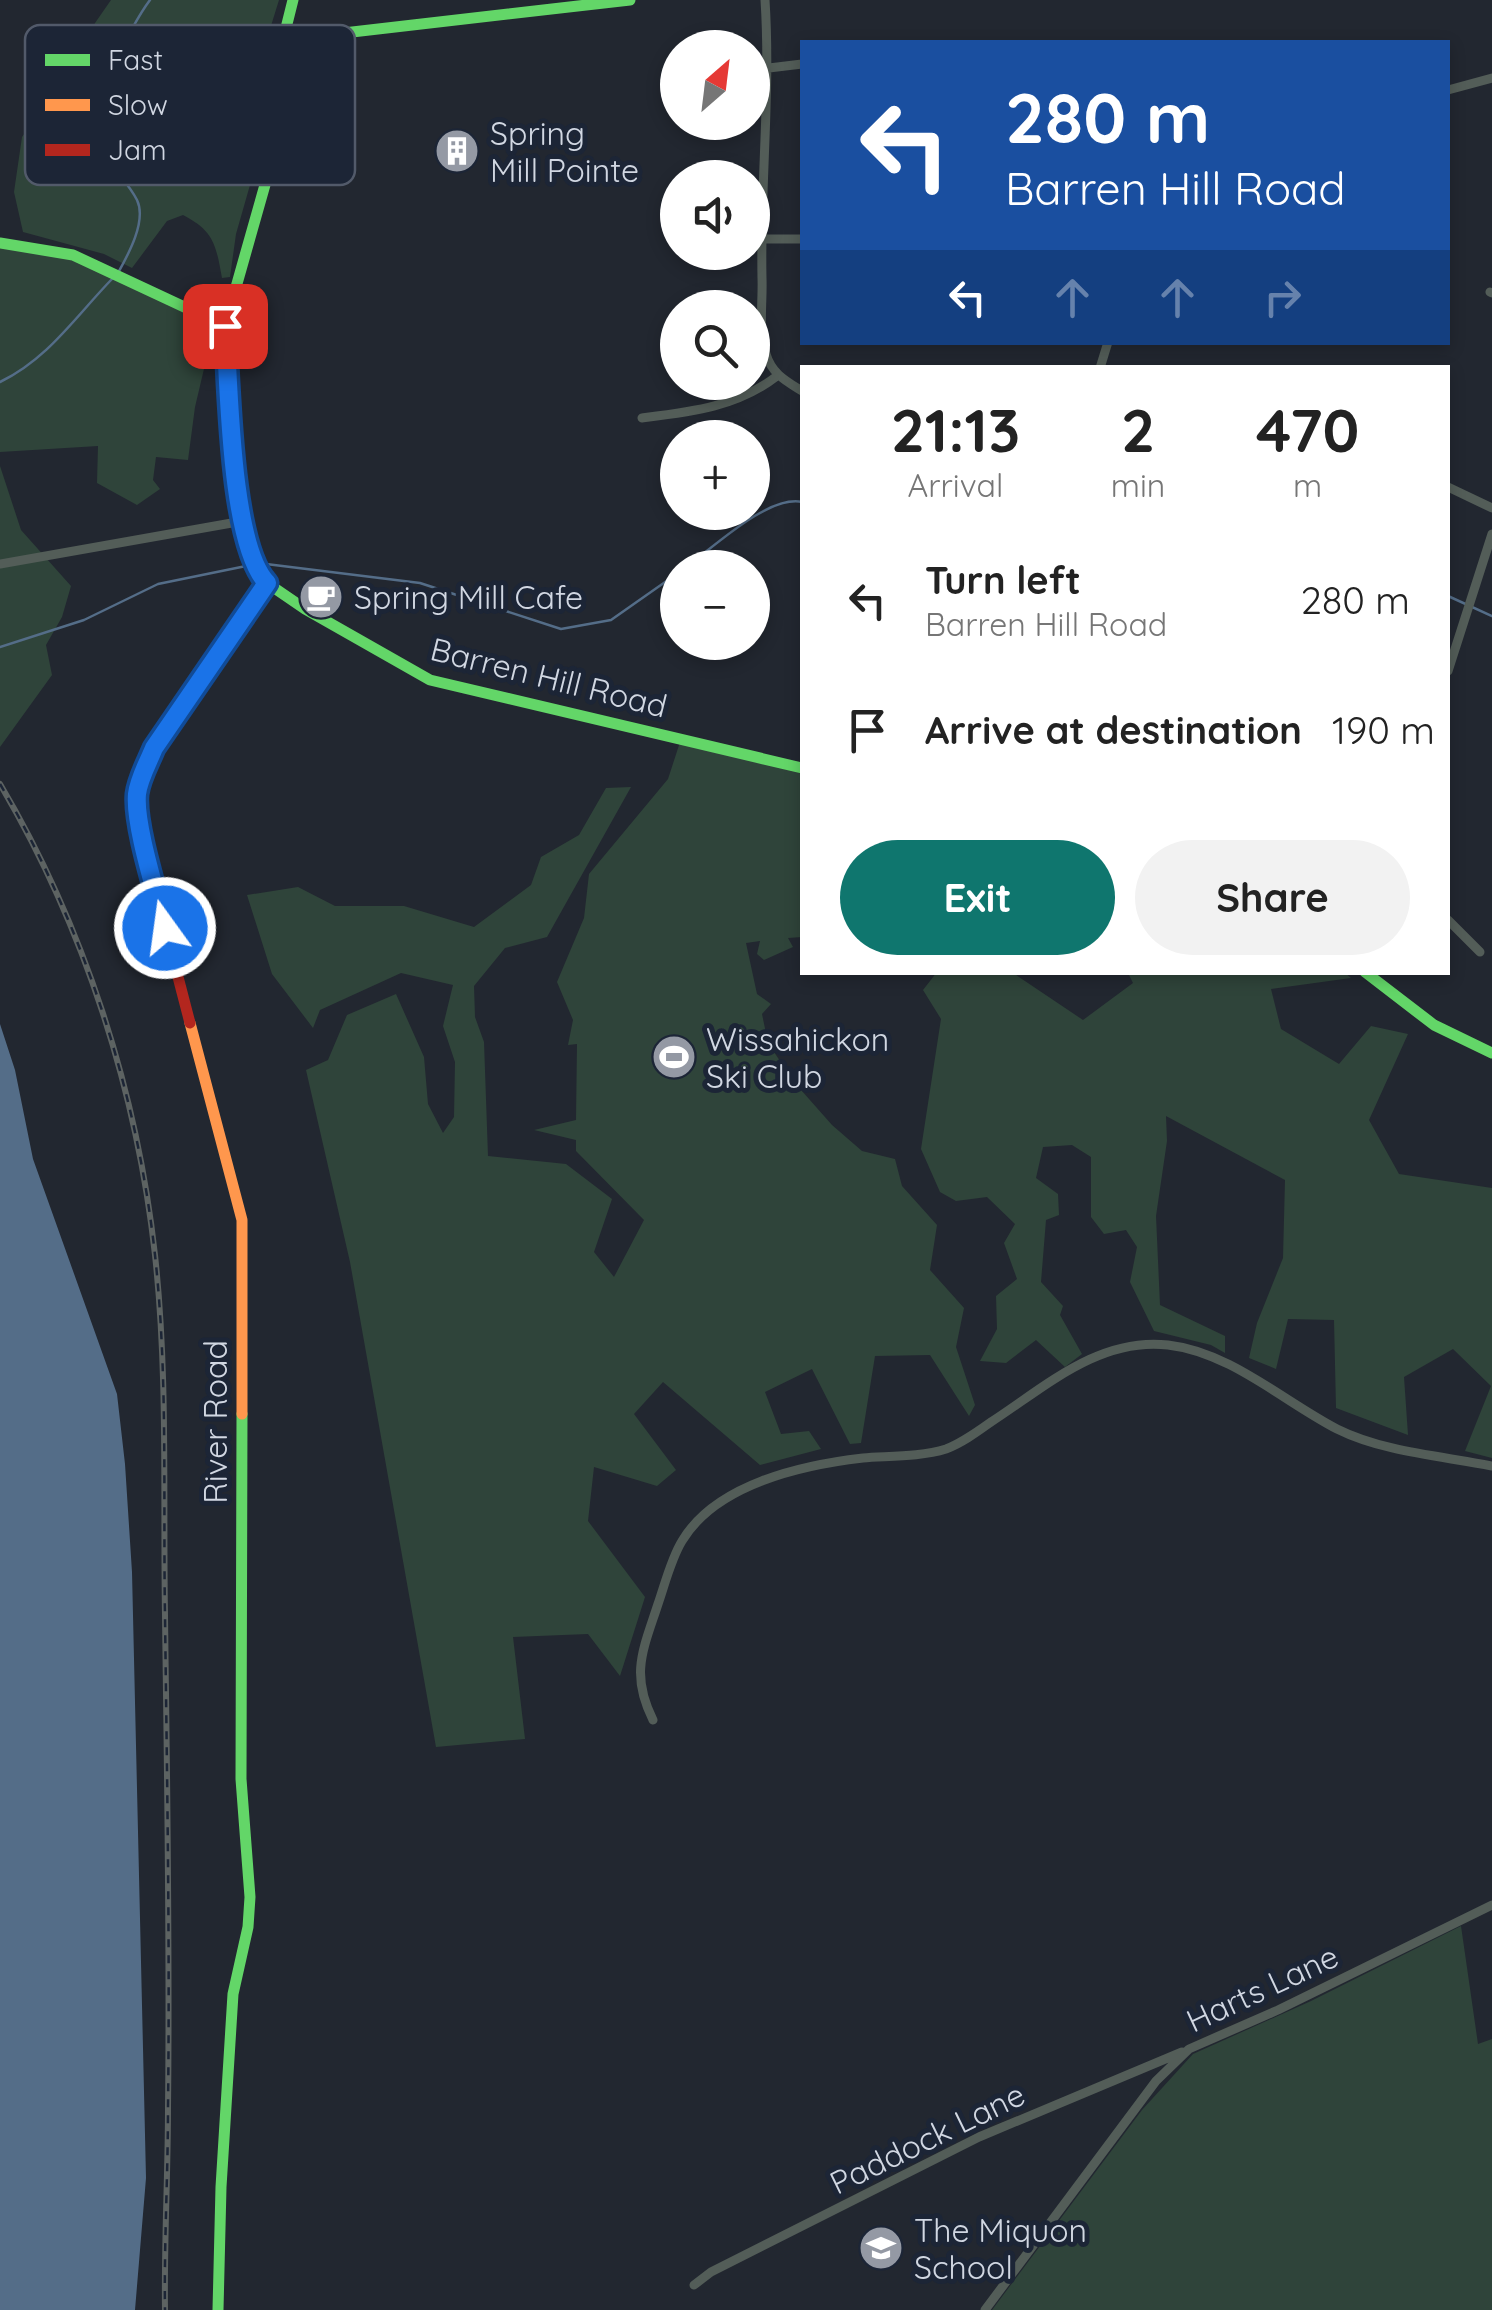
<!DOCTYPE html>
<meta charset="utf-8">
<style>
:root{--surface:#fff;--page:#f2f2f2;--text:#222;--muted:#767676;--accent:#0f766e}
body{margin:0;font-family:Quicksand,sans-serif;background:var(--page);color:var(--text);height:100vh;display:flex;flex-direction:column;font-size:38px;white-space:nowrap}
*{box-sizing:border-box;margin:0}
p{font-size:32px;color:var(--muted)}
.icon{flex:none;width:55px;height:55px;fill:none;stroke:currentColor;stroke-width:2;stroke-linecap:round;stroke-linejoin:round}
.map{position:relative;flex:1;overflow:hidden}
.sheet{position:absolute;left:800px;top:365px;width:650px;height:610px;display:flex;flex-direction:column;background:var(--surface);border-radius:0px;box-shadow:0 5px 15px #0003}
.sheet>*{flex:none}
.top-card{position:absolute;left:800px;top:40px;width:650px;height:305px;border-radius:0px;box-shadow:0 5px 15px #0003;background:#1a4fa0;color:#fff;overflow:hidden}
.needle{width:65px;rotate:28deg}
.buttons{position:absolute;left:660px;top:30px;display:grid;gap:20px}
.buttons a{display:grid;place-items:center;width:110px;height:110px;border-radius:50%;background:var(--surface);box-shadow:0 5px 15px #0003;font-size:50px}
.pin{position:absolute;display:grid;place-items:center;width:85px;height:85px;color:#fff;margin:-42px;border-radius:20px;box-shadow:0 5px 15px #0006}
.me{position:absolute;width:110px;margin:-55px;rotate:346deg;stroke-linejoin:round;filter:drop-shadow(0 0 8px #0008)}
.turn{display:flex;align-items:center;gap:35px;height:210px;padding:0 40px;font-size:45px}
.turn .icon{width:130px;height:130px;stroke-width:2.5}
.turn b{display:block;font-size:70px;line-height:85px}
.lanes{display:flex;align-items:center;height:95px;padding:0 40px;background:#0003;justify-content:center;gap:50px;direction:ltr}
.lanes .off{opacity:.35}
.eta{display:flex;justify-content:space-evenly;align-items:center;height:170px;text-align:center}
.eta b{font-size:60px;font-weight:800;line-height:70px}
.action{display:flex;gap:20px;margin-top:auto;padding:20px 40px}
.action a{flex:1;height:115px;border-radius:60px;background:var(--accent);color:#fff;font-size:40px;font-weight:800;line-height:115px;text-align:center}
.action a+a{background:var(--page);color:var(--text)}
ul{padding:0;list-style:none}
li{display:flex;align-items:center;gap:30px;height:130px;padding:0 40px}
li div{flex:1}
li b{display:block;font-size:38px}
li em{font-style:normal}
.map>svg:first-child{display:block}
.green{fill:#2f443a}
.water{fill:#546d88}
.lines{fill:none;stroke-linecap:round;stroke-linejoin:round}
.stream{stroke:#546d88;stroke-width:2.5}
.street{stroke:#535d58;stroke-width:9}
.fast{stroke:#63d668;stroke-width:11}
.slow{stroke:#ff974d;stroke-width:11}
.jam{stroke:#b3261e;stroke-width:11}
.rail-casing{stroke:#5d6362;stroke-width:6}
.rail{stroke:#1c2536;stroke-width:2.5;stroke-dasharray:8;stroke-linecap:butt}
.route-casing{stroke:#114b97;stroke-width:25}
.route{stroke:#1a73e8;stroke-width:18}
.labels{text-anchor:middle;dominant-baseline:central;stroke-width:10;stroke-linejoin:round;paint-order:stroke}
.poi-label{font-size:32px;fill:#d1d7e2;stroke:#1c2536;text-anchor:start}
.street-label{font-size:32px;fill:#d1d7e2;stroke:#1c2536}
.key{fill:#1c2536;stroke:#525a6a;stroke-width:2.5}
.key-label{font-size:28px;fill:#d1d7e2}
</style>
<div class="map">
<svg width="1492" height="2310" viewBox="0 0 1492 2310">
<rect width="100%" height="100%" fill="#222730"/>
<path class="green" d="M111,0H279L270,29L268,122L236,234L230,277L222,278C216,245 214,231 183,215L167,221L132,268L104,254L23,232L14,192L22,137L79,56L95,23Z
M0,243L50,250L215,322L195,407L188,460L156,457L153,480L160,489L137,505L97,483L98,446L0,452Z
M0,466L21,530L71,586L62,617L46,645L52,675L0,747Z
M681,739L802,769V937L788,938L793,947L764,960L757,954L760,941L746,943L757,994L771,1004L762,1014L768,1043L794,1082L832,1125L862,1151L895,1159L902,1186L937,1225L930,1270L964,1308L956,1347L975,1405L969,1416L930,1355L875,1356L861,1443L850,1444L812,1369L765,1392L781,1434L809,1431L821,1449L760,1465L663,1382L634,1414L676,1470L657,1486L594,1467L588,1521L645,1597L620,1676L588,1634L513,1637L525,1739L436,1747L350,1262L306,1070L328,1060L347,1015L396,994L424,1057L428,1104L443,1133L454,1117L455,1062L443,1026L453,985L401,973L320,1010L313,1028L272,974L247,895L298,887L335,906H404L474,927L531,885L541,857L579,835L606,788L631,787L547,937L505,948L474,986L475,1017L484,1042L488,1156L566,1164L612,1199L594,1252L614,1277L644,1220L576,1151V1140L534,1130L576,1120L577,1044L568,1045L573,1020L557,982L584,918L589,874L668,779Z
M937,972L1013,973L1083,1020L1133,983L1128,973L1344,972L1351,978L1271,989L1281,1029L1339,1064L1371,1026L1408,1034L1369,1120L1399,1174L1492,1188V1458L1465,1451L1491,1386L1453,1349L1404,1377L1408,1435L1336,1408L1334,1320L1288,1319L1276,1369L1249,1358L1257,1323L1283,1258L1285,1180L1166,1116L1167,1141L1156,1216L1160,1305L1225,1336V1353L1211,1345L1154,1331L1130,1282L1137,1247L1126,1230L1104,1234L1091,1217V1157L1072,1145L1043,1147L1036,1178L1058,1194L1059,1215L1046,1220L1041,1282L1063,1306L1060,1315L1082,1354L1065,1367L1036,1340L1006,1363L980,1361L997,1329L996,1296L1017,1279L1004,1243L1015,1224L987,1197L956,1201L940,1192L921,1149L941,1019L923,990Z
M1461,1926L1478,2044L1492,2039V2310H992L1142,2110L1193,2054L1311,2001Z"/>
<path class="water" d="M0,1024L15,1070L33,1159L117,1394L125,1464L132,1572L146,2178L135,2310H0Z"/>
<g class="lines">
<path class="stream" d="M118,273C128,255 147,221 137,200C127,180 107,164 98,142C86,112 131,25 150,0
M0,382C48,359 76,316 112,279
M258,563L420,583L561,629L611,620L678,573
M685,568C714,547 768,495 802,502
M1448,596L1492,616
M0,647L84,620L158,584L251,565"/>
<path class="street" d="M765,0C771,93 760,185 762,278C763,303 758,330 766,354C772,374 786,381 802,391
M769,68L802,64
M1448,90L1492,78
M761,239H802
M1490,292L1492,293
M1100,368L1108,342
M642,418C691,412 737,407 777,376
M1448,487L1492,508
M0,564L243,521
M1448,671L1492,534
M1448,920L1480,952
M653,1720C630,1674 643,1650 658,1604C665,1584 671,1559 682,1541C716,1484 802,1465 863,1458C888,1456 921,1457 946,1449C962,1443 977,1432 991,1422C1045,1387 1099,1337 1168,1345C1230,1352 1283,1401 1337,1429C1383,1452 1442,1456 1492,1466
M694,2285L711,2272L979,2137L1182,2052
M985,2310L1156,2081L1189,2049L1278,2010L1492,1905"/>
<path class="fast" d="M293,0L283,40L278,139L225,326L234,468L243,521L259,573L267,583L305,609L430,680L802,768
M283,40L630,0
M0,243L73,255L225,326
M139,794L154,749L267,583
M1365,972L1434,1025L1492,1053
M218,2310L221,2187L233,1994L248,1927L250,1897L241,1779L242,1414"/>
<path class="slow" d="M190,1023L242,1220V1414"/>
<path class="jam" d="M139,794L146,854L190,1023"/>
<defs>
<path id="rail" d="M0,784C84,926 137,1091 155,1255C168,1374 163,1495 165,1615C167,1779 170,1943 168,2107C168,2175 164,2242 165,2310"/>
</defs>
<use href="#rail" class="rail-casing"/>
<use href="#rail" class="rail"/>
</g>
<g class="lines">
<defs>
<path id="route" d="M165,928C157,895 134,825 137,794C139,778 148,763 154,748L267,583C230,544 229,383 225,326"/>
</defs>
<use href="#route" class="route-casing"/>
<use href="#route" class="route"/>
</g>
<defs>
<symbol id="building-disc" viewBox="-11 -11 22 22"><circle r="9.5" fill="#9499a4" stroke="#1c2536"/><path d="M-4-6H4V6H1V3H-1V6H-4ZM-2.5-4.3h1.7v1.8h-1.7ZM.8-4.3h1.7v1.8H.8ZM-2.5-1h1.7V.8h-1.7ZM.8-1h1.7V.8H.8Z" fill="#fff"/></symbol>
<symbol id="cafe-disc" viewBox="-11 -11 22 22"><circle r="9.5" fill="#9499a4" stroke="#1c2536"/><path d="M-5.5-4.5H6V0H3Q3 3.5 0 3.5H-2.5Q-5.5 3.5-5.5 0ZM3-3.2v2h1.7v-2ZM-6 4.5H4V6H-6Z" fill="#fff"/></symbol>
<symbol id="stadium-disc" viewBox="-11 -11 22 22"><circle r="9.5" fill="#9499a4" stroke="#1c2536"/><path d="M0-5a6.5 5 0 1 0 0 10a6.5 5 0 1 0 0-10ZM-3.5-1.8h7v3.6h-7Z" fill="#fff"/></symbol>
<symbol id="school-disc" viewBox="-11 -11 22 22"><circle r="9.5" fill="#9499a4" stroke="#1c2536"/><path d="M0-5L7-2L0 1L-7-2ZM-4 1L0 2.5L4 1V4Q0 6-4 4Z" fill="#fff"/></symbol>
</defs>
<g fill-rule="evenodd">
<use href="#building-disc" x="432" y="126" width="50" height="50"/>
<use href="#cafe-disc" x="296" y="572" width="50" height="50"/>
<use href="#stadium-disc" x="649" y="1032" width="50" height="50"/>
<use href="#school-disc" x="856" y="2223" width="50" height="50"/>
</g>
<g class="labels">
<g class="poi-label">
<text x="490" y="133">Spring<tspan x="490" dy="37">Mill Pointe</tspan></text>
<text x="354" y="597">Spring Mill Cafe</text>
<text x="706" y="1039">Wissahickon<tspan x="706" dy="37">Ski Club</tspan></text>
<text x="914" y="2230">The Miquon<tspan x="914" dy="37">School</tspan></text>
</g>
<g class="street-label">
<text transform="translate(549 677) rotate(14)">Barren Hill Road</text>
<text transform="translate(215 1422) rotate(-90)">River Road</text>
<text transform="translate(1262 1988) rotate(-25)">Harts Lane</text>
<text transform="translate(927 2138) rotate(-26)">Paddock Lane</text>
</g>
</g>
<rect x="25" y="25" width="330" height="160" rx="15" class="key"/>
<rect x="45" y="54" width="45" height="12" fill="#63d668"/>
<rect x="45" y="99" width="45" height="12" fill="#ff974d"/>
<rect x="45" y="144" width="45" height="12" fill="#b3261e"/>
<g class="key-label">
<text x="108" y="70">Fast</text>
<text x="108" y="115">Slow</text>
<text x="108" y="160">Jam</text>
</g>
</svg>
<div class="buttons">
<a><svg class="needle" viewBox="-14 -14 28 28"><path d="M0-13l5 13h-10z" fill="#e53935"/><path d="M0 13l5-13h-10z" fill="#767676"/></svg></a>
<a><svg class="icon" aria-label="sound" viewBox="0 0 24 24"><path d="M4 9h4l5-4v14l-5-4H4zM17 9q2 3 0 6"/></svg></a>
<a><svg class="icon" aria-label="search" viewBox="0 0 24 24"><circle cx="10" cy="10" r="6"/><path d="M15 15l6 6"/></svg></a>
<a>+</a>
<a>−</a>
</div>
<div class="pin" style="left:225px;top:326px;background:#d93025"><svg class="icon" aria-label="arrive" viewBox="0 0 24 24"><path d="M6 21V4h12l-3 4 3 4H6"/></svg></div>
<svg class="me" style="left:165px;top:928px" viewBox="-20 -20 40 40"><circle r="17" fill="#1a73e8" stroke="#fff" stroke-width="3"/><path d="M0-11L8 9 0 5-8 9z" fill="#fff"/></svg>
<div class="top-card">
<div class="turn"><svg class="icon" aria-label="left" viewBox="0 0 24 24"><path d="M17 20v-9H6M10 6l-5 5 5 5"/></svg><div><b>280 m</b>Barren Hill Road</div></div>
<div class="lanes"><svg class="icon" aria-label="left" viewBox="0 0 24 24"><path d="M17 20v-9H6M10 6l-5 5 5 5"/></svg><svg class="icon off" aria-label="ahead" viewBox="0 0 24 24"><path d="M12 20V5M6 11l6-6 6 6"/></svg><svg class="icon off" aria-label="ahead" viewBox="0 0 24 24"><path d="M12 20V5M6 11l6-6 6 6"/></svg><svg class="icon off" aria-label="right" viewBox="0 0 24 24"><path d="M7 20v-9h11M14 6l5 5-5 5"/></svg></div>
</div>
<section class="sheet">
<div class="eta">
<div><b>21:13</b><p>Arrival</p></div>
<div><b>2</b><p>min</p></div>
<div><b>470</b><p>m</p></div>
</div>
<ul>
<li><svg class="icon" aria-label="left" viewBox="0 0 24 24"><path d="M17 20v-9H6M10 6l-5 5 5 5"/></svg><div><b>Turn left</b><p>Barren Hill Road</p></div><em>280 m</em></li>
<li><svg class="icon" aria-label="arrive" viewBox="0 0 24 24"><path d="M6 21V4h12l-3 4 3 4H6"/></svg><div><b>Arrive at destination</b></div><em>190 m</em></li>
</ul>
<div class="action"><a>Exit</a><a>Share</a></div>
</section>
</div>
